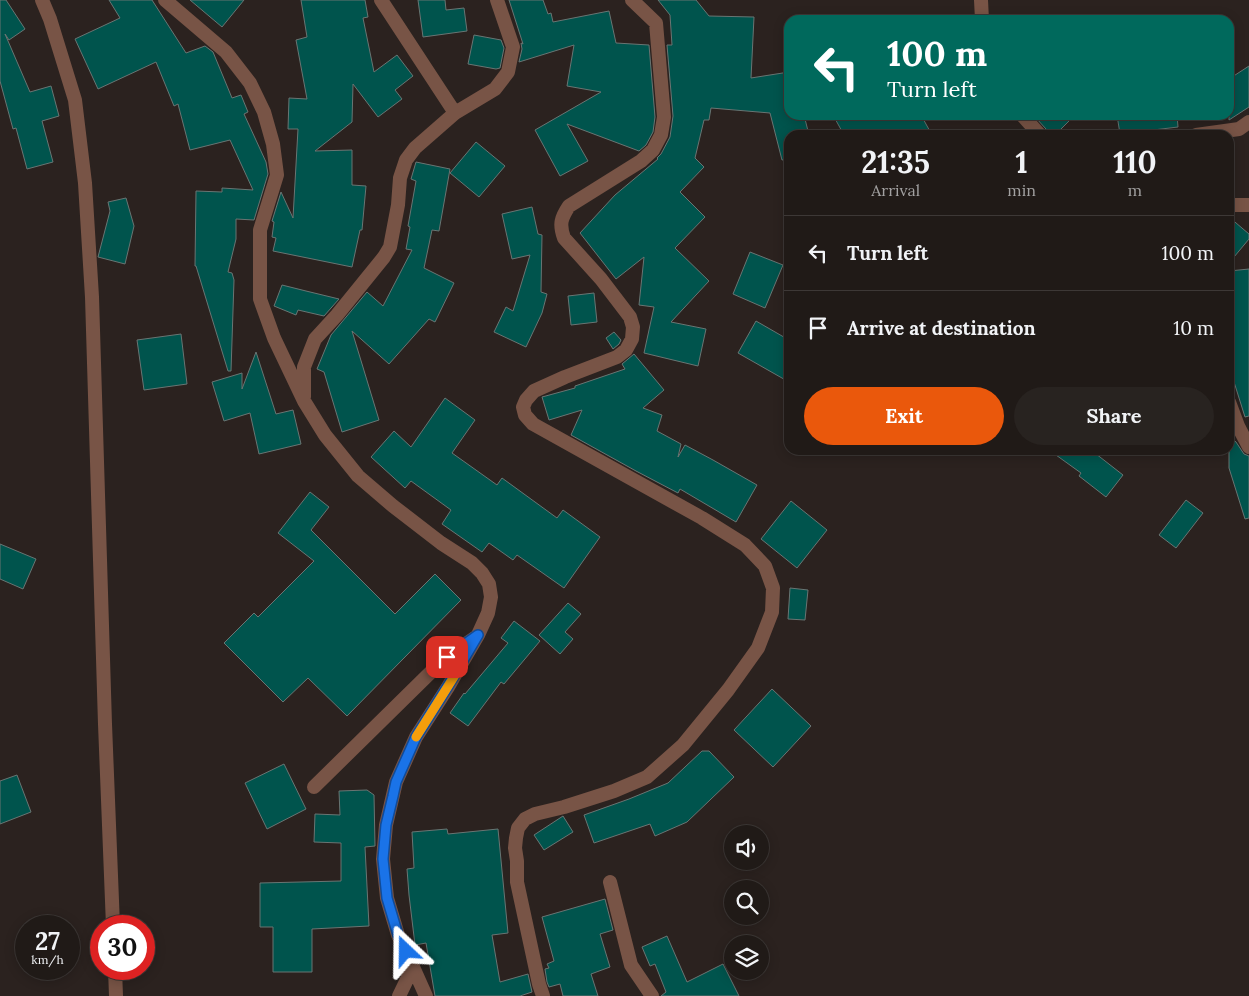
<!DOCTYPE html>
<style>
:root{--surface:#201a17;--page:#282320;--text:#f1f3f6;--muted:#a2a1a1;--line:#3d3836;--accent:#ea580c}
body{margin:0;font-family:Lora,serif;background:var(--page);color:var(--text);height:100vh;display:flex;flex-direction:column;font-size:19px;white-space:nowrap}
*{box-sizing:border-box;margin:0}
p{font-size:16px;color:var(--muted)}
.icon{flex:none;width:28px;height:28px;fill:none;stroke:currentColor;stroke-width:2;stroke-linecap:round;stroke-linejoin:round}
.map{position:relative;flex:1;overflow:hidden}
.details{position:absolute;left:784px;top:130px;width:450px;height:325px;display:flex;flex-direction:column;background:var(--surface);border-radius:15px;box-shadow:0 2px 12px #0003,0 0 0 1px var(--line)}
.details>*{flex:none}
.hud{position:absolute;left:784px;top:15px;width:450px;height:105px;border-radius:15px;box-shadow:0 2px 12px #0003,0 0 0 1px var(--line);background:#00695c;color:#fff;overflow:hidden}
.buttons{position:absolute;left:724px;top:825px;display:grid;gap:10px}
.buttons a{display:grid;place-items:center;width:45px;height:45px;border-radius:50%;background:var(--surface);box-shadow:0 2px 12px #0003,0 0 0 1px var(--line);font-size:25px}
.speed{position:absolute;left:15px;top:915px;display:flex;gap:10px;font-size:25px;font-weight:700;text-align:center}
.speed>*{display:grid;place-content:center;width:65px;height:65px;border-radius:50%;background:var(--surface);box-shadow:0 2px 12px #0003,0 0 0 1px var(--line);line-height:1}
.speed small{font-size:12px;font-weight:400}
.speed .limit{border:8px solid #d22;background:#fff;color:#111}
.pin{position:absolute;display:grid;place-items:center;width:42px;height:42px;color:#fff;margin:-21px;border-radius:10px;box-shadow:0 2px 8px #0006}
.me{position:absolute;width:55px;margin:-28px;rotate:337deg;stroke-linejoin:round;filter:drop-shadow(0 0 4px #0008)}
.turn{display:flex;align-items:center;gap:18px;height:105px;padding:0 20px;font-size:22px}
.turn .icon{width:65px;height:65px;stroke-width:2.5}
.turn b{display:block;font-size:35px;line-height:42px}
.eta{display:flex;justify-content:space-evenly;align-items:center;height:85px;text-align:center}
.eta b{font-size:30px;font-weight:800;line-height:35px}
.action{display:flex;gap:10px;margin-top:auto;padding:10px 20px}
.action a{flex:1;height:58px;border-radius:30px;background:var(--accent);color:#fff;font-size:20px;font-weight:800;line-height:58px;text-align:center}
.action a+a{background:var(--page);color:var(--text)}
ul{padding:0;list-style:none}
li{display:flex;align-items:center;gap:15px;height:75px;padding:0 20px;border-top:1px solid var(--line)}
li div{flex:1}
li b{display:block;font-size:19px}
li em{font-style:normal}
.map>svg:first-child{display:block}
.building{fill:#00544d;stroke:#697573}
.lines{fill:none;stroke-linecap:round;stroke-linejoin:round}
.minor{stroke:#785446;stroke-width:14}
.route-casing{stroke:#114b97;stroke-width:12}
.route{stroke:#1a73e8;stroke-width:9}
.slow{stroke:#f59e0b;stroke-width:9}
</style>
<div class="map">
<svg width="1249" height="996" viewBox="0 0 1249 996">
<rect width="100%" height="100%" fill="#2b221f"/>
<path class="building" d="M0,0H6L25,29L9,40L5,34L30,92L51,86L59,116L42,121L53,162L27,169L16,128L13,129L0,81Z
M109,0H152L186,53L205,46L213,52L232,98L241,95L248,112L244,114L266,162L268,174L254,220L236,219V239L228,272L232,273L234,280L231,371H228L196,266H195L196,191L222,192V188L253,190L230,140L190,150L178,104L174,106L156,62L98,89L75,39L120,18Z
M190,0H244L222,27Z
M301,0H365L368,17L363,18L374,72L397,55L413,76L395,90L402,99L378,117L353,84L352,122L315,151L352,150V185L366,186L362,230H360L352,267L273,251L276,238L272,237L274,222L272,221L281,192L293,218L298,129H288L289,98L307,99L296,40L307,37Z
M418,0H445L446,10L464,8L467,31L423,37Z
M509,0H543L548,14L551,13L553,22L609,11L616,43L649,45L655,117L653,132L646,145L639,151L567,124L588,161L560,176L535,130L601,92L567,86L574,45L519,62L522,49L521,43L523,44Z
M658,0H696L709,16L754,17L751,78L789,72V115H804L809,135H789V159L782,160L770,113L711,108L709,120H704L695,158L704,167L680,192L705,217L675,248L709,281L671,322L706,329L698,366L644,353L654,307L639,305L644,257L616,279L580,233L615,195L658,159L657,158L661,154L670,137L673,116L667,45H672L670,15Z
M474,35L501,40L504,48L500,68L496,69L468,64Z
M1249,66V107L1229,120V79Z
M833,115H921L932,135H844Z
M1040,115H1075L1055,135H1049L1046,129L1036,118Z
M1117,115H1177L1178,127L1120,134Z
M476,142L505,166L479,197L450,173Z
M416,162L450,169L439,231L432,230L424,268L454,283L435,322L429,319L389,364L352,331L379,420L342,432L324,372L317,369L331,335L367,292L383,306L412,250L406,249L410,227L408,226L416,181L411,179Z
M126,198L134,226L125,264L98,257L110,211L108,202Z
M532,207L538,234L542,235L541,292L547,294L542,313L526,347L494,332L506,307L513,311L530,255L512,259L502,214Z
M1229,217L1249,234V239L1229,263Z
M750,252L783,265L765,308L733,294Z
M1249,269V416L1245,417L1229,366V271Z
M282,285L306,291L339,299L324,316L298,310L296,315L274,306Z
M594,293L597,322L571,325L568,296Z
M756,321L789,340V382L738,353Z
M614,332L621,340L619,344L613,349L606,338Z
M181,334L187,384L144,390L137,340Z
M256,352L276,414L293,410L301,444L259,454L250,413L224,421L212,382L242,373V389Z
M634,354L664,390L643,408L662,415L657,431L681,444L678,457L685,445L713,460L757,485L736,522L680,489L678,493L636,471L571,435L582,410L549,420L542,397L575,388V386L625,369L622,364Z
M445,398L475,420L452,453L497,485L502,478L557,518L563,510L600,537L564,588L517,555L513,560L489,543L482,552L442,524L451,510L411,481L405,488L371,457L394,431L411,447Z
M1229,436L1236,442L1244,454L1249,456V518L1245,519L1229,468Z
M1049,450H1091L1123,475L1106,497L1079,476L1081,473Z
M310,492L329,507L311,530L395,614L435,574L461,600L347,716L308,678L283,702L224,643L254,613L258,617L314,561L278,533Z
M1186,500L1203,513L1176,548L1159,535Z
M791,501L827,530L797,568L761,539Z
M0,544L36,559L23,589L0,579Z
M790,588L808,590L805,620L788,619Z
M568,603L581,614L565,632L573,639L560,654L539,635Z
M514,621L540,641L504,684L501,682L468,726L450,713L464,693L465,694L508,643L501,638Z
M772,689L811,726L773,767L734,730Z
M702,751H709L734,777L687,822L655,836L650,824L594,843L584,815L629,799L668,783Z
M284,764L306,809L267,829L245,783Z
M17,775L31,812L0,824V781Z
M367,790L374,795L375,846L365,847L369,926L312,929V972H273V927H260V883L341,881V843L314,842L315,814L340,815L339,791Z
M563,816L573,832L544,850L534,835Z
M447,829L448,834L498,829L508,933L492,935L500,982L528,974L532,992L520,996H435L426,943L415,945L409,895L407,869L414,868L412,832Z
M605,899L613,930L600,934L610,967L591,974L598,996H563L560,984L549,987L547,982L545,969L549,968L547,964L554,961L542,917Z
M667,936L687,982L723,964L739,996H661L666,992L655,964L650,966L642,947Z"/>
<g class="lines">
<path class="minor" d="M42,0L50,19L75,100L85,183L92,297L105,724L113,926
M165,0L226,52L250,83L264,112L273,144L277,175L260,230V299L274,338L304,401L325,435L358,476L393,506L441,543L472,563L482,573L489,584L491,597L488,613L478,635L448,687L416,737L396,782L386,825L383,859L387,898L398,935L413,967L426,996
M381,0L455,113
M981,0L982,20
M1022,115L1040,135
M1196,135L1239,129L1249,122
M1229,205H1249
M304,397V367L315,339L337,315L384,257L390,247L398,205L400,178L406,160L415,148L455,113L495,89L508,72L513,47L497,0
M1229,402L1238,426L1249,447
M314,787L433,670L447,657L476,637
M610,882L631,965L652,996
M115,969L116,996
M399,996L413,967
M543,996L539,984L517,882V861L515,848L516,838L518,828L525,819L535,814L564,807L614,791L647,777L683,745L728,690L758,648L772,612L773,588L765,566L745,545L702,518L533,424L525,415L523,407L526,400L534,391L565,377L617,357L626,350L632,339L633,327L630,317L601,279L564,238C559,224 561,218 569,206L641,161L653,150L661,135L664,117L656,23L632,0"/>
</g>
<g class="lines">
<defs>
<path id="route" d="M406,951L398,935L387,898L383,859L386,825L393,796L396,782L416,737L448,686L478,635L447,657"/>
</defs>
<use href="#route" class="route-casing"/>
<use href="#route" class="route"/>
<path class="slow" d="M416,737L457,672"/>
</g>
</svg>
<div class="buttons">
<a><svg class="icon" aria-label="sound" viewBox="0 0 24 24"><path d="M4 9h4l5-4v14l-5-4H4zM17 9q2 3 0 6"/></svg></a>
<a><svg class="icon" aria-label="search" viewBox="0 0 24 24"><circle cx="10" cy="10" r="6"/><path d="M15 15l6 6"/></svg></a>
<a><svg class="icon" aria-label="layers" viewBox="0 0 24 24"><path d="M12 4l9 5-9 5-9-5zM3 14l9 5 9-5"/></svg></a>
</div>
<div class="speed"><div>27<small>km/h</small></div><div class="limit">30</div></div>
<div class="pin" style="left:447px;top:657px;background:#d93025"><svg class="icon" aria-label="arrive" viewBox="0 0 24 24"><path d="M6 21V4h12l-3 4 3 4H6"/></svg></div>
<svg class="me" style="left:406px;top:951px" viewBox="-20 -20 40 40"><path d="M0-17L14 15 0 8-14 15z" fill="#1a73e8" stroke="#fff" stroke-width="4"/></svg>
<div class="hud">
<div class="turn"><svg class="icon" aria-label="left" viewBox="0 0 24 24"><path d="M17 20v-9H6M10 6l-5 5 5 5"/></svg><div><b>100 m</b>Turn left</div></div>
</div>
<section class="details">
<div class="eta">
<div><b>21:35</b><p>Arrival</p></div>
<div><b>1</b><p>min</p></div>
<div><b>110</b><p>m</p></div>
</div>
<ul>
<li><svg class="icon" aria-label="left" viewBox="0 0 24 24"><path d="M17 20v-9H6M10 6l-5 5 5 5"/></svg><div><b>Turn left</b></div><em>100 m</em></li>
<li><svg class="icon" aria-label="arrive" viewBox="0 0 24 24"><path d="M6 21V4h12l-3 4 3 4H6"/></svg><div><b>Arrive at destination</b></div><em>10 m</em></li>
</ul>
<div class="action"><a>Exit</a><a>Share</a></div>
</section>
</div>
